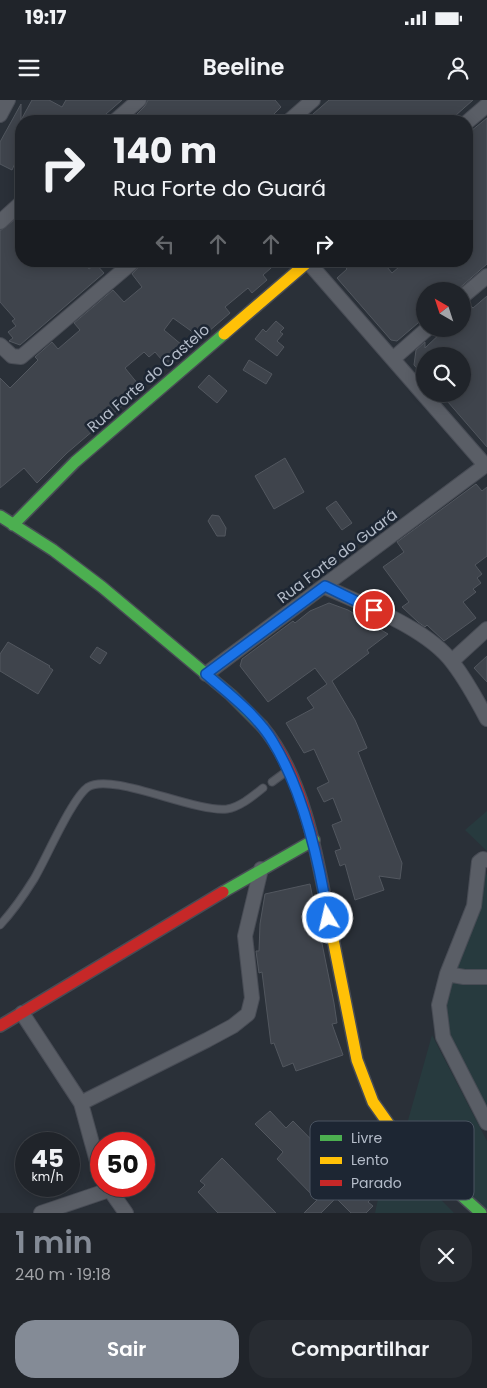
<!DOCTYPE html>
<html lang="pt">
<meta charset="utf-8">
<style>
:root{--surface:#20242a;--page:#282c32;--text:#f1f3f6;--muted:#a2a4a8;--line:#3d4147;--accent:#848b96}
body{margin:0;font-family:Poppins,sans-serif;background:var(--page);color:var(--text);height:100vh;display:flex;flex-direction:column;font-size:19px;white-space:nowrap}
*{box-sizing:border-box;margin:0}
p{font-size:16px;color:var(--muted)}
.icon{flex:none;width:28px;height:28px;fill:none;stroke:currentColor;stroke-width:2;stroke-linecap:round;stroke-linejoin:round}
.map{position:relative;height:1113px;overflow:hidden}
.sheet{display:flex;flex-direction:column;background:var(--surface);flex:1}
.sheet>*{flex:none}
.guide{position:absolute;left:15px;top:15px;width:458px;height:152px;border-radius:20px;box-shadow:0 2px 12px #0003,0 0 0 1px var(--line);background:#20242a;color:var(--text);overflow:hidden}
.needle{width:32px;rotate:321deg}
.buttons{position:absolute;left:416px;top:182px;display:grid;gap:10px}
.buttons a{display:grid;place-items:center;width:55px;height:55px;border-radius:50%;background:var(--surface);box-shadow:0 2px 12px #0003,0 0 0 1px var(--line);font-size:25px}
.speed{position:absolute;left:15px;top:1032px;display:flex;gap:10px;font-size:25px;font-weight:700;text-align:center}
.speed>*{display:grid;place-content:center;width:65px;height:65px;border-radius:50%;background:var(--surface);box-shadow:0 2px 12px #0003,0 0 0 1px var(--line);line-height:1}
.speed small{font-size:12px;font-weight:400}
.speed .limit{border:8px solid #d22;background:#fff;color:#111}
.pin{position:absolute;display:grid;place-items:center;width:42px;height:42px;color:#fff;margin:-21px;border:2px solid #fff;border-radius:50%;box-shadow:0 1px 5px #0007}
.me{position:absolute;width:55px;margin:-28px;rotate:351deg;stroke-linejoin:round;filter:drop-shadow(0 0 4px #0008)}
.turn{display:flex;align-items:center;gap:18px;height:105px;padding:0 15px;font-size:22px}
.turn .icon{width:65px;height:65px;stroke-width:2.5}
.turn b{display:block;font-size:35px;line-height:42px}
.lanes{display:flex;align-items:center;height:48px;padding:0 15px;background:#0003;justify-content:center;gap:25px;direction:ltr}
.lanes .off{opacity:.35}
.round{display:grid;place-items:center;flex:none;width:52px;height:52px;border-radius:20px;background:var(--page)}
.headline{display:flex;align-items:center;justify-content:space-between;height:85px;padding:0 15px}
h1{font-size:30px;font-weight:600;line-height:38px;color:var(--accent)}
.button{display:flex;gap:10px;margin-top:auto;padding:10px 15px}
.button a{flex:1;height:58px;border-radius:20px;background:var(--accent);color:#fff;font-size:20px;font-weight:600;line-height:58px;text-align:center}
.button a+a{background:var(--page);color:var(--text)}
.status{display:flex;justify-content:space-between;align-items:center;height:35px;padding:0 25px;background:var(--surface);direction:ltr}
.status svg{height:14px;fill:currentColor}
header{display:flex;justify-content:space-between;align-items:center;height:65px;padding:0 15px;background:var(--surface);font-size:22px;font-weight:600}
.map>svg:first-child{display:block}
.green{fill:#273a3e}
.building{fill:#3f444c;stroke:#52575f}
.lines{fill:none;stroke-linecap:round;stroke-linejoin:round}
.lane-casing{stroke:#484c55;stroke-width:9}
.street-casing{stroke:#484c55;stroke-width:16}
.fast-casing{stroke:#484c55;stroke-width:14}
.slow-casing{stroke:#484c55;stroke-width:14}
.jam-casing{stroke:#484c55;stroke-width:14}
.lane{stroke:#5a5e66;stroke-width:7}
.street{stroke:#5a5e66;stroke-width:14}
.fast{stroke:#4caf50;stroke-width:11}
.slow{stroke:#ffc107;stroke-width:11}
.jam{stroke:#c62828;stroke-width:11}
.route-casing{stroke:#114b97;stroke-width:12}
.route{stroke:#1a73e8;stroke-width:9}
.labels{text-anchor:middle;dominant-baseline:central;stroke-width:5;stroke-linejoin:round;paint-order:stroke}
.street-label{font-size:15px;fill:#b4bcc9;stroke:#1d2633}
.key{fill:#1d2633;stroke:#4a5360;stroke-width:1}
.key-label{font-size:14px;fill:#b4bcc9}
</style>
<div class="status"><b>19:17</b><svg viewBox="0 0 49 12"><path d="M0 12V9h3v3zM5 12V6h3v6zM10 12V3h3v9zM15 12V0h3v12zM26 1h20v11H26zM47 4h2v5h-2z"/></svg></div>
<header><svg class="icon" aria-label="menu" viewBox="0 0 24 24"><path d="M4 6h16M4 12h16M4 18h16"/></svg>Beeline<svg class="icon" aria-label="person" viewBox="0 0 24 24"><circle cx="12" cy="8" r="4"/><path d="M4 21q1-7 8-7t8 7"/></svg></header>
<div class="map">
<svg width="487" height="1113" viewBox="0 0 487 1113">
<rect width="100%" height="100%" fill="#2a3038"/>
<path class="green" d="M487,711V751L465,730Z
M483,771L487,775V1010L447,935L444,911L447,891Z
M432,935L487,1041V1110L405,1031Z
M389,1047L454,1113H375Z"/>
<path class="building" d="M32,0H49L62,7L66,0H122L98,21H21V63L16,61L12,70L0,64V42L21,4V20Z
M148,0H275L281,7L267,21H154L149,16L143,21L137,14L145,6Z
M329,0H473L455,16L458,21H305Z
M487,18V164L456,191H425V217L397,241L391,240L337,178L347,169L340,161H382L392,173L406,161H466V35Z
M21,115V161H83L89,169L96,164L104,173L20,245L9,241L13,238L8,232L16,226L12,221L15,219L0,202V131Z
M154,161H279L263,175L267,180L252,193L248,188L225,207L230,213L201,238L173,218L164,230L188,250L168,267L155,252L149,257L144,252L125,268L138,284L135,287L138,289L127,299L128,301L67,353L37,383L24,368L0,388V278L10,288L38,260L35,257L52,242L58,249L80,230L74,223L113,190L124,202L142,187L132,174L142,164L146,168Z
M487,196V347L441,294H462V256H425V277L414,265L416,250L425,242V248L445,229H462V213L471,206L473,208Z
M276,221L284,228L280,232L283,234L277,241L284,247L277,256L255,239L263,229L266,232Z
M249,260L272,274L266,284L243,270Z
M209,275L227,291L217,303L198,287Z
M285,358L304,392L274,409L255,376Z
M476,384L482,391L487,387V456L475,465L482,474L477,478L481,483L473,489L476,492L463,502L476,518L444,541L427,525L425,527L418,522L402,507L409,502L383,467L404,452L397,442Z
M336,401L352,423L342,430L326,408Z
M212,415L219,416L226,428L225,436H217L208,421Z
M329,503L348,510L388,534L367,550L369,553L332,581L355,620L367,648L358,652L402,763L400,779L379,776L384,790L355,800L345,764L340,766L335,751L341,749L332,725L342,721L333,698L324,702L317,688L329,682L314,649L304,653L286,623L314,608L307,598L327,584L315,568L268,602L240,566L242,559L293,521L295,523L310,511Z
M8,542L50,566L49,567L53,570L38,594L0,571V554Z
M97,547L107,553L100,564L90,557Z
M487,556V582L474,568Z
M310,784L334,903L337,923L332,924L343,955L296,971L293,963L283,967L274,943L271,944L262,872L259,873L256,851H259L260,824L265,794Z
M270,1011L286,1028L293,1021L339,1068L342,1065L374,1096L368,1102L373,1106L366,1113H351L336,1098L321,1113H304L317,1100L277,1059L283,1052L255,1024Z
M222,1058L276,1113H218L198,1092L205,1085L200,1081Z"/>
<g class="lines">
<defs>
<path id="lane" d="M272,682L287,671
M0,825C13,811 24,795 34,779C46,759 72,698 88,687C112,672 195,713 227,709C240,707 253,696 263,688"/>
<path id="street" d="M0,15L8,0
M115,21L139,0
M289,21L313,0
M466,23L487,5
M0,122L21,103
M308,162L485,365
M462,197L487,176
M0,245L12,256L21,257L134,161
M394,258L427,229
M325,487C364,505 427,528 453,563C466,580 477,600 487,619
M452,561L487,529
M206,574L487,364
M487,760L483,759L479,762L474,806L447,874L464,877H487
M447,874L439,905L443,937L487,1023
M22,913L81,1003L101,1076
M81,1003L207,940L233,926L248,914L252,898L245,836L261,769
M107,1086L126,1113
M41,1113L109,1090"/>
<path id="fast" d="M0,416L53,450L102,487L231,595L262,626
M13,425L75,362L224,234
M223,792L314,740
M390,1026L422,1060L481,1113"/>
<path id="slow" d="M224,234L309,161
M330,824L357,960L373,1002L390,1026"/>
<path id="jam" d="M262,626C305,677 318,760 330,824
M0,926L223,792"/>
</defs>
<use href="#lane" class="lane-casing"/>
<use href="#street" class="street-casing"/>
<use href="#fast" class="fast-casing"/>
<use href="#slow" class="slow-casing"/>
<use href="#jam" class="jam-casing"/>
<use href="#lane" class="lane"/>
<use href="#street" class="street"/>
<use href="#fast" class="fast"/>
<use href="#slow" class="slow"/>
<use href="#jam" class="jam"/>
</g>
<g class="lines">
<defs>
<path id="route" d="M328,818C319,760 304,693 273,642C258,616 229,594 206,574L325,486L374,510"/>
</defs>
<use href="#route" class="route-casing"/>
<use href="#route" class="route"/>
</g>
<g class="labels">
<g class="street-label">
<text transform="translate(148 278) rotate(-41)">Rua Forte do Castelo</text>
<text transform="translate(337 456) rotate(-37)">Rua Forte do Guará</text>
</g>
</g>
<rect x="310" y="1021" width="164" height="79" rx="8" class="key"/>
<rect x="320" y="1035" width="22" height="6" fill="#4caf50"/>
<rect x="320" y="1057" width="22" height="7" fill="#ffc107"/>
<rect x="320" y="1080" width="22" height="6" fill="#c62828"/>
<g class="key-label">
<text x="351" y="1043">Livre</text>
<text x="351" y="1065">Lento</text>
<text x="351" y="1088">Parado</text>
</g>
</svg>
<div class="buttons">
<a><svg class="needle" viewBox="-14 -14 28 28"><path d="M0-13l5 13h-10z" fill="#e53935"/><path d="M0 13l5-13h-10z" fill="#a2a4a8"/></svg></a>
<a><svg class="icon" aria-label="search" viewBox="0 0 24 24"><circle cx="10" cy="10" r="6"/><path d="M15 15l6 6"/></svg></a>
</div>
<div class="speed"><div>45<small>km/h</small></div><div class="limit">50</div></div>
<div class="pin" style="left:374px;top:510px;background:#d93025"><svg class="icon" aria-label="arrive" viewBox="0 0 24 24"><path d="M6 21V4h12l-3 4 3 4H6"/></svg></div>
<svg class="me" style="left:328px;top:818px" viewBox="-20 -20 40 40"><circle r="17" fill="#1a73e8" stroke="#fff" stroke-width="3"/><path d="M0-11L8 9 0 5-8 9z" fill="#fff"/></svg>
<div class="guide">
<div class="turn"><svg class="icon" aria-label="right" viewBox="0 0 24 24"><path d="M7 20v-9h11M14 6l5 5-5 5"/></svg><div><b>140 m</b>Rua Forte do Guará</div></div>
<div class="lanes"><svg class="icon off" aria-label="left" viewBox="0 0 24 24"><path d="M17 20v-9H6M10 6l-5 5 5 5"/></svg><svg class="icon off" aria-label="ahead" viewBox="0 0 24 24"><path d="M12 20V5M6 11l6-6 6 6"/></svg><svg class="icon off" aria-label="ahead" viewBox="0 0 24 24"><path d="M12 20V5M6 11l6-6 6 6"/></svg><svg class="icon" aria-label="right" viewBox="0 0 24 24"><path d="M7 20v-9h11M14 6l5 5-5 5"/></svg></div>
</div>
</div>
<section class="sheet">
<div class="headline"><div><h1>1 min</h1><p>240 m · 19:18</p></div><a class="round"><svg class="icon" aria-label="close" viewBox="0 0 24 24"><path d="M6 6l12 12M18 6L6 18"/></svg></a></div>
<div class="button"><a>Sair</a><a>Compartilhar</a></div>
</section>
